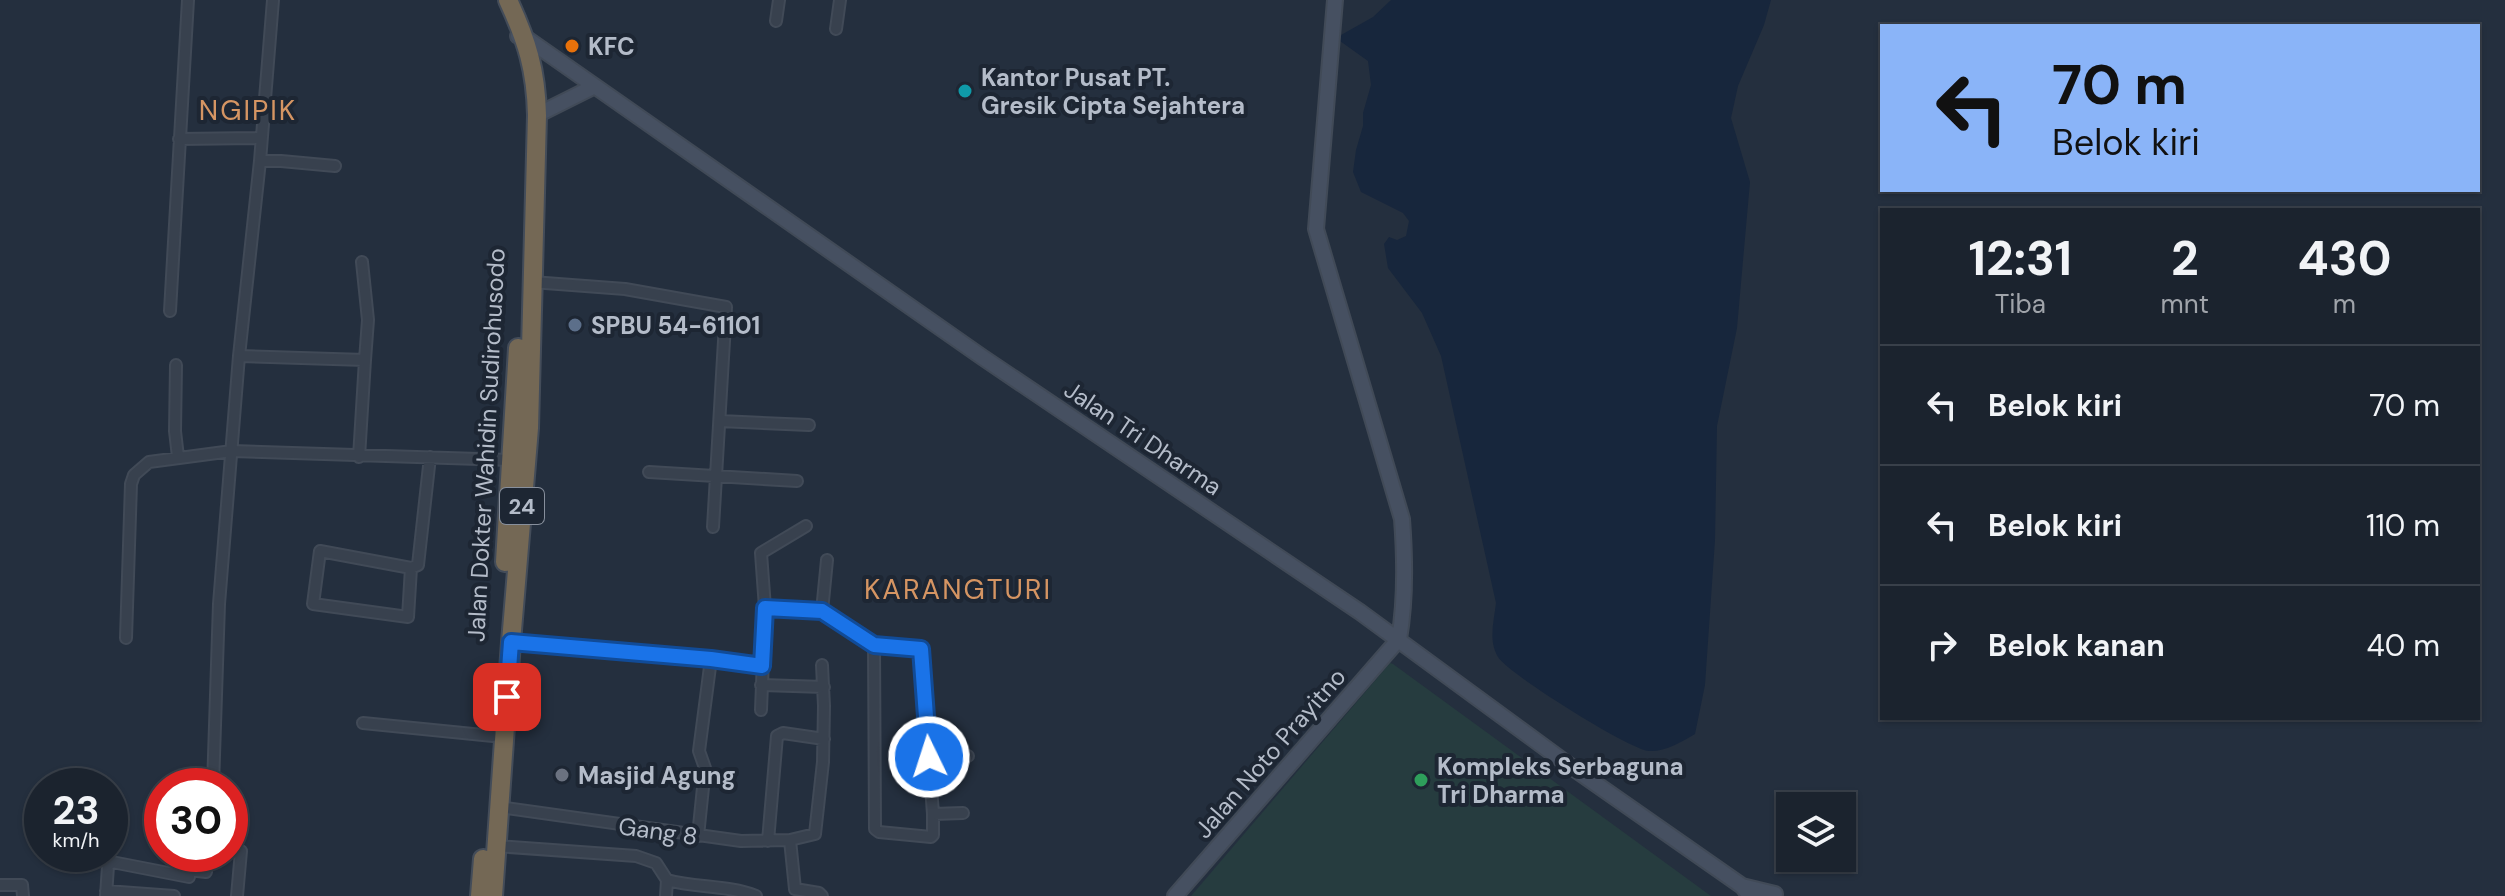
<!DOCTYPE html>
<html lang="id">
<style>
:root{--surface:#1b232e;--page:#282f3a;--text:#f1f3f6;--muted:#a0a4aa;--line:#39404a}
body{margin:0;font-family:"DM Sans",sans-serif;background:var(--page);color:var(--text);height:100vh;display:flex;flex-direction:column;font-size:30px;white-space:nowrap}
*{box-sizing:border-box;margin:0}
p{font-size:26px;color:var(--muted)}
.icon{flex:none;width:44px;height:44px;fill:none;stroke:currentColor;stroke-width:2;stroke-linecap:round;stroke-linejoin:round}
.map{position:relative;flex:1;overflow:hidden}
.drawer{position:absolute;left:1880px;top:208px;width:600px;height:512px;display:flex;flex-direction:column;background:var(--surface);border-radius:0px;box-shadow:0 2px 6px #0004,0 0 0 2px var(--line)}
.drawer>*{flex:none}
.banner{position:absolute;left:1880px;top:24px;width:600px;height:168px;border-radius:0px;box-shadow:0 2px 6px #0004,0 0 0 2px var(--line);background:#8ab4f8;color:#111;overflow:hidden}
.fabs{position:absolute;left:1776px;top:792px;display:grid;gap:16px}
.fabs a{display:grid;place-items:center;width:80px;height:80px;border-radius:0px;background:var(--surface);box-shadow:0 2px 6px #0004,0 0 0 2px var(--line);font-size:40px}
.speed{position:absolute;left:24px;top:768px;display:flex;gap:16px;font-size:40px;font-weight:700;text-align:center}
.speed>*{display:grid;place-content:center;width:104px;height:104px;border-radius:50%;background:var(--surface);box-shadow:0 2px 6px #0004,0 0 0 2px var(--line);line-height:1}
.speed small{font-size:20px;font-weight:400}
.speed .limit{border:12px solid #d22;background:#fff;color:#111}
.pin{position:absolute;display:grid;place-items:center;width:68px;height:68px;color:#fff;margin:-34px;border-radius:16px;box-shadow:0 4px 12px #0006}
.me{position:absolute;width:88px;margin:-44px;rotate:356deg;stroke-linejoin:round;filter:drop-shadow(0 0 6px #0008)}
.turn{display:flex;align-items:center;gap:28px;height:168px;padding:0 40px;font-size:36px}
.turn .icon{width:104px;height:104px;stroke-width:2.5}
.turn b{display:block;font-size:56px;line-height:68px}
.eta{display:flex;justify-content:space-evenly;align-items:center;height:136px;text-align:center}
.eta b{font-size:48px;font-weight:700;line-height:56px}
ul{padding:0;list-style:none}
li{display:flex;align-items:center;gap:24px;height:120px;padding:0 40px;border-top:2px solid var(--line)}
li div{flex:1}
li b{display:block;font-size:30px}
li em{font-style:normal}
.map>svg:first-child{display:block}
.green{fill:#263c3f}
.water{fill:#17263c}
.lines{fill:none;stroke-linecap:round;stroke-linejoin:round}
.street-casing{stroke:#414a57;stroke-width:14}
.secondary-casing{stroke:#414a57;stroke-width:18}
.highway-casing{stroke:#434c59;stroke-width:22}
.street{stroke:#38414e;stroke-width:10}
.secondary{stroke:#465061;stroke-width:14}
.highway{stroke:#746855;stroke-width:18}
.route-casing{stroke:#114b97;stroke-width:20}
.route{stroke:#1a73e8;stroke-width:14}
.food-dot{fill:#e8710a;stroke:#1d2633;stroke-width:3}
.culture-dot{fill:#0f9aa8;stroke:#1d2633;stroke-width:3}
.service-dot{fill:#5c6f8a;stroke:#1d2633;stroke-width:3}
.worship-dot{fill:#6b7280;stroke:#1d2633;stroke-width:3}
.leisure-dot{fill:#2e9e5b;stroke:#1d2633;stroke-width:3}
.labels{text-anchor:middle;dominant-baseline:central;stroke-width:8;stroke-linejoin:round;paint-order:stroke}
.shield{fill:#1d2633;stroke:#878f9c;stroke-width:2}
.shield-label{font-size:22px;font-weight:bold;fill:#b4bcc9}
.poi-label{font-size:24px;font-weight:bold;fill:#b4bcc9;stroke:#1d2633;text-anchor:start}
.street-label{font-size:24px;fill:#b4bcc9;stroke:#1d2633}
.quarter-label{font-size:28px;letter-spacing:2px;fill:#d59563;stroke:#1d2633}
</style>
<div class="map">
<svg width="2505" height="896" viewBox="0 0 2505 896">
<rect width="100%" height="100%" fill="#242f3e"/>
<path class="green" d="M1390,663L1393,664L1711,896H1191Z"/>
<path class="water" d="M1391,0H1771L1764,25L1738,86L1731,118L1750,182L1737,328L1717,426L1715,540L1705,685L1695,734C1681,742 1665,752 1649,751C1630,750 1507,673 1498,657C1488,640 1494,621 1496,603L1441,356L1422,313L1388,268L1384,244L1389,237L1397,240L1406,236L1409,221L1403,213L1361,192L1353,172L1356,150L1363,126V113L1371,85L1368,61L1340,41L1341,35L1373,17Z"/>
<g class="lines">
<defs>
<path id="street" d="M776,21L779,0
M836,29L840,0
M179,139L261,138
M260,161H281L335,166
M362,262L368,320L365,360
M532,282L625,289L726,307L713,527
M170,311L188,0
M239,356L365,360L359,457
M176,365L175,431L178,457
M720,421L809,425
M649,472L797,481
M411,568L320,551L313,604L408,617L411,568L418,565L430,457
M765,608L822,611L874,645L921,649L933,814V835L931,837L879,832L875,829L874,645
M822,611L827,560
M126,638L131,484L134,475L149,462L232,451L513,460
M511,642L711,659
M761,685L824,687
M761,710L765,608L761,553L806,526
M363,723L493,736
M929,757L968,756
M213,786L219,604L239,356L260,161L273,0
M499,807L741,841L790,840L815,834L823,762L824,706L822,665
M933,814L963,813
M698,836L705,768L699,751L711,659L762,666
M790,840L795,889L819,893L822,896
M768,841L777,736L783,733L824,739
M496,846L636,856L656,863L667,880C696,888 728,885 756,896
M0,885H22L23,896
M106,891L174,896
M106,896L108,866L112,862L189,877V870L206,872L208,854
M237,896L241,851
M666,896L667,880"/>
<path id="secondary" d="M518,36L526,38L982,357L1360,612L1566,763L1742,886L1750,896
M537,115L593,87
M1742,886L1775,894
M1175,896L1399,639C1406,599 1405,559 1402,519L1316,229L1335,0"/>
<path id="highway" d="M505,562L518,348
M480,896L483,859
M493,896L511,642L529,428L537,115C536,70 527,41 508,0"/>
</defs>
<use href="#street" class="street-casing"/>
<use href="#secondary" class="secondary-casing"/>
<use href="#highway" class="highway-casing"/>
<use href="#street" class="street"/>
<use href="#secondary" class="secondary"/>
<use href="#highway" class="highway"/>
</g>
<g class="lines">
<defs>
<path id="route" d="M507,697L511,642L711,659L762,666L765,608L822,611L874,645L921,649L929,757"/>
</defs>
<use href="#route" class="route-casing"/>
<use href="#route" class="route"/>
</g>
<circle class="food-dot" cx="572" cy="46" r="8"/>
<circle class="culture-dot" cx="965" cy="91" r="8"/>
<circle class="service-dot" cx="575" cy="325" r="8"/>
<circle class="worship-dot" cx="562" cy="775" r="8"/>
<circle class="leisure-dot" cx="1421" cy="780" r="8"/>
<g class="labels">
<rect class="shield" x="500" y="488" width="44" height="36" rx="6"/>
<g class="shield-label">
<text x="522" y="506">24</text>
</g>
<g class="poi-label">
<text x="588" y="46">KFC</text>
<text x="981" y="77">Kantor Pusat PT.<tspan x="981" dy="28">Gresik Cipta Sejahtera</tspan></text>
<text x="591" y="325">SPBU 54-61101</text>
<text x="1437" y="766">Kompleks Serbaguna<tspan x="1437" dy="28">Tri Dharma</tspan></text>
<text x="578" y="775">Masjid Agung</text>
</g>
<g class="street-label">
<text transform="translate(1143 438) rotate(34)">Jalan Tri Dharma</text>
<text transform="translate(486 445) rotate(-87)">Jalan Dokter Wahidin Sudirohusodo</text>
<text transform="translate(1270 753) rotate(-49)">Jalan Noto Prayitno</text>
<text transform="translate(658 831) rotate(8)">Gang 8</text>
</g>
<g class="quarter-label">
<text x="248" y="110">NGIPIK</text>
<text x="958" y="589">KARANGTURI</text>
</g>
</g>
</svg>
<div class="fabs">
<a><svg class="icon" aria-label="layers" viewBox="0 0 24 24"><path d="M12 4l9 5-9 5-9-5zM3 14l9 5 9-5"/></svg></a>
</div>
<div class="speed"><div>23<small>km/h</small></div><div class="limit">30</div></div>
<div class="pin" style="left:507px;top:697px;background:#d93025"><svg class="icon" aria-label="arrive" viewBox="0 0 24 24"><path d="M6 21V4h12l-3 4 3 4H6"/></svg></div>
<svg class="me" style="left:929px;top:757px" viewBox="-20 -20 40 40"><circle r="17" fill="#1a73e8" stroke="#fff" stroke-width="3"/><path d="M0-11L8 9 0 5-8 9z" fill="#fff"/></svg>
<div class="banner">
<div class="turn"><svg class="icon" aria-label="left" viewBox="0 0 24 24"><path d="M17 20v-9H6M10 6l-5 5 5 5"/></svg><div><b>70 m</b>Belok kiri</div></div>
</div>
<section class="drawer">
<div class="eta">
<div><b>12:31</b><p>Tiba</p></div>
<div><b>2</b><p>mnt</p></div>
<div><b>430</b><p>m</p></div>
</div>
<ul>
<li><svg class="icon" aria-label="left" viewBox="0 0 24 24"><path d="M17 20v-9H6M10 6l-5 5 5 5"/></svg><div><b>Belok kiri</b></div><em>70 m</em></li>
<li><svg class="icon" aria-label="left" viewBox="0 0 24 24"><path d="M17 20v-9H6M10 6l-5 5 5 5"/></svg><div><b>Belok kiri</b></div><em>110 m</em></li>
<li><svg class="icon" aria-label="right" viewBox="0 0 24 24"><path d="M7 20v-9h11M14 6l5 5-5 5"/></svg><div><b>Belok kanan</b></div><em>40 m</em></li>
</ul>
</section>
</div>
